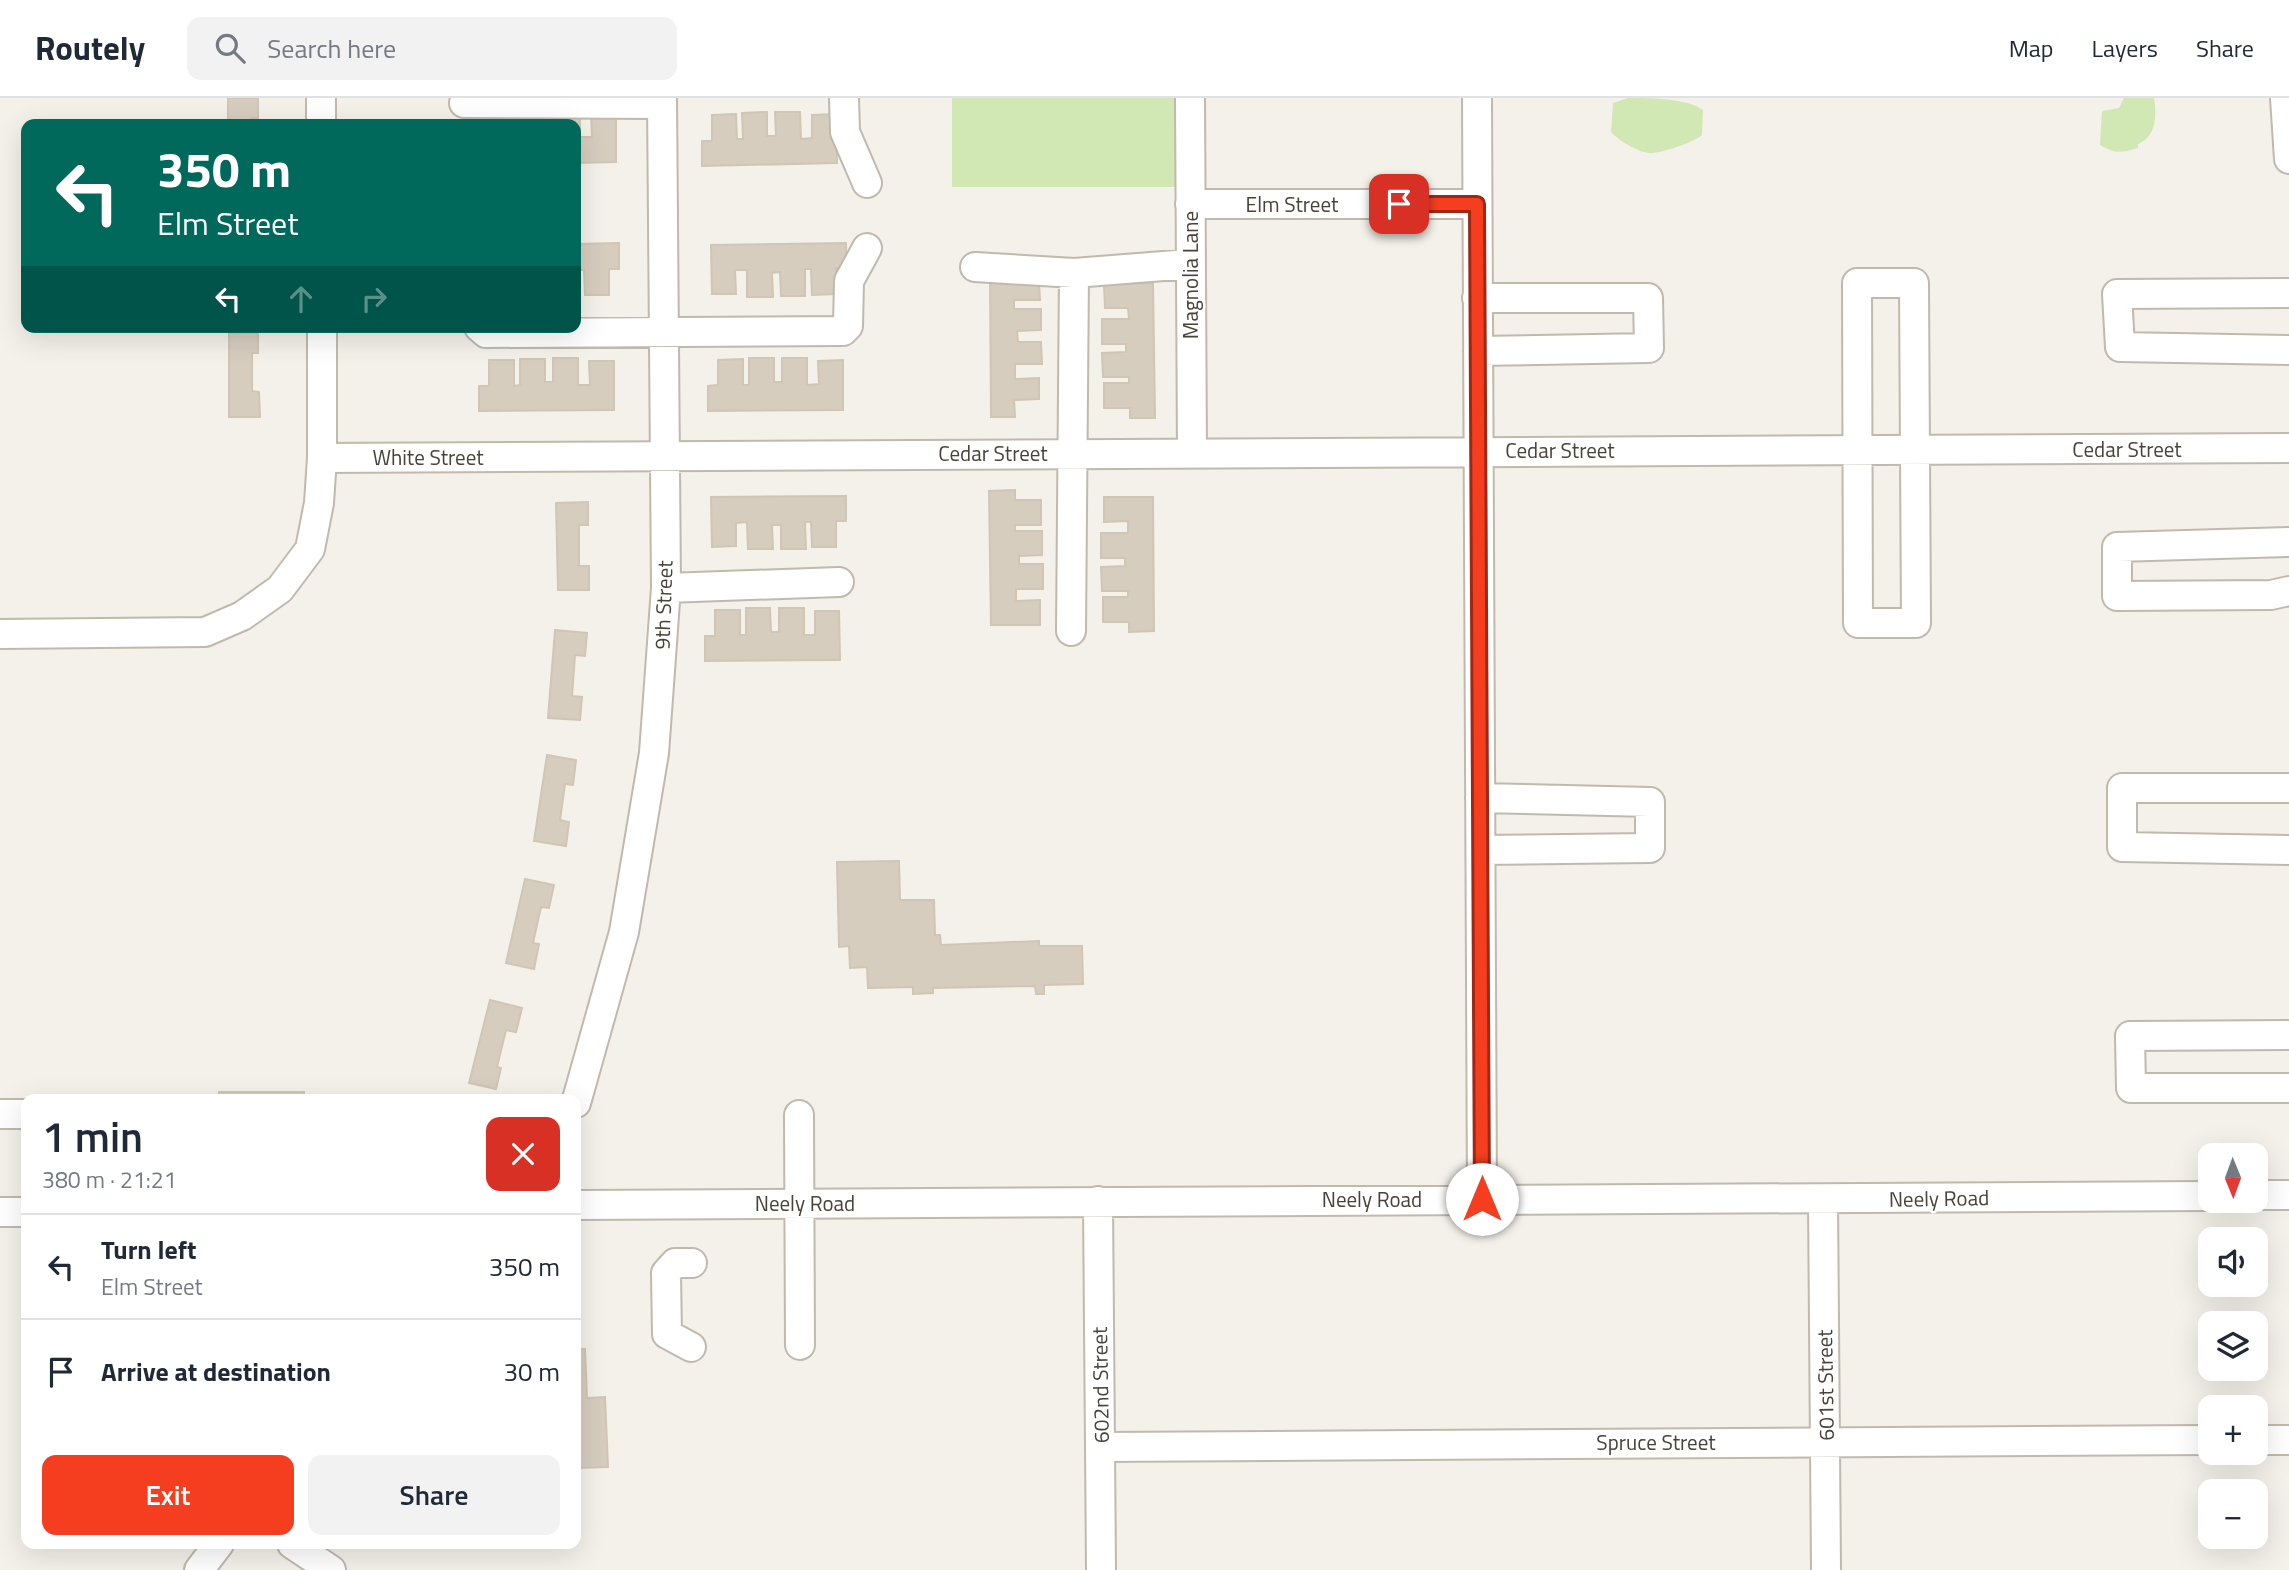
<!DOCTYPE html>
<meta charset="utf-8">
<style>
:root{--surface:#fff;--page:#f2f2f3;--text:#1f2937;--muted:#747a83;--line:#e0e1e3;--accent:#f53d20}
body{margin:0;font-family:"Titillium Web",sans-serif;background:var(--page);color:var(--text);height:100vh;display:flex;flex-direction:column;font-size:26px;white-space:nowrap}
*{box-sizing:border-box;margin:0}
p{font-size:23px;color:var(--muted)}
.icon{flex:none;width:38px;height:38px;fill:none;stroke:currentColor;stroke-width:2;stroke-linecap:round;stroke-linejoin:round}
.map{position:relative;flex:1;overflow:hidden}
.side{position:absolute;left:21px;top:996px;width:560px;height:455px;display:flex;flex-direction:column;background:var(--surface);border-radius:14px;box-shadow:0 7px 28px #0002}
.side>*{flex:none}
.hud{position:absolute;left:21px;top:21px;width:560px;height:214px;border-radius:14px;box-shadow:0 7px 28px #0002;background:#00695c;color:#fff;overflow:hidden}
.needle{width:46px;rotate:179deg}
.buttons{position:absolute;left:2198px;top:1045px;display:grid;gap:14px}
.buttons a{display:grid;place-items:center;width:70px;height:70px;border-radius:14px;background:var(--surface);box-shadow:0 7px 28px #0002;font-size:35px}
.pin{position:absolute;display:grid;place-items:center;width:60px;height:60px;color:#fff;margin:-30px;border-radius:14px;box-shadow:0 4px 10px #0006}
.me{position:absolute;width:77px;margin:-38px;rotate:0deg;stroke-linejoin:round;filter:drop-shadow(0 0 5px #0008)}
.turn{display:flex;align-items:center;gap:24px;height:147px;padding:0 21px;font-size:32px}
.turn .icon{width:91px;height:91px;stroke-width:2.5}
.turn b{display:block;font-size:49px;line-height:60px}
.lanes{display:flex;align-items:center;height:66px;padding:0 21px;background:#0003;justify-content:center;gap:35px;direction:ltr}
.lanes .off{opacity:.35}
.round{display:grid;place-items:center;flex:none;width:74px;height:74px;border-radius:14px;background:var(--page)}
.headline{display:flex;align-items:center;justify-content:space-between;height:119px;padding:0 21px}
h1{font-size:42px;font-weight:600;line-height:52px}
.action{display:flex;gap:14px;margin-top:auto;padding:14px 21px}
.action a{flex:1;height:80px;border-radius:14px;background:var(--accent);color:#fff;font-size:28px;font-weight:600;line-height:80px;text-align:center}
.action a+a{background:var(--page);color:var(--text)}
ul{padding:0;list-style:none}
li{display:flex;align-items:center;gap:21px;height:105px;padding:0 21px;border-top:2px solid var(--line)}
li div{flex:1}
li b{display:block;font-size:26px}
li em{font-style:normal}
header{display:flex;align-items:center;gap:42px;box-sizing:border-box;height:98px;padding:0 35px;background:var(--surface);border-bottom:2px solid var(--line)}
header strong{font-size:33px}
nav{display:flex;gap:38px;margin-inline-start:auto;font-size:24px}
.search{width:490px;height:63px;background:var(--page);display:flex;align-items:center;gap:18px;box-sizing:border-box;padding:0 24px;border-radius:14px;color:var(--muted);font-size:26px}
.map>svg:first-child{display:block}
.green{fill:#d1e7b4}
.building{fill:#d6cdbf;stroke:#d1c5b3;stroke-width:2}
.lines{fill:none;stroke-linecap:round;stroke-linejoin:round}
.minor-casing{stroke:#c0b9ac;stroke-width:32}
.minor{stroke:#fff;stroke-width:28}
.route-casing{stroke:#9f2815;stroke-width:18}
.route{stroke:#f53d20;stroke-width:12}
.labels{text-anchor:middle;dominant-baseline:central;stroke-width:5;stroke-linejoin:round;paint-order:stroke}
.street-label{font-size:21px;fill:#484238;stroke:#fff}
</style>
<header>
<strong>Routely</strong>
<div class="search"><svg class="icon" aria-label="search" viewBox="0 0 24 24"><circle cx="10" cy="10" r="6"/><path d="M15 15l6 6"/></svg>Search here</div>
<nav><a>Map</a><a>Layers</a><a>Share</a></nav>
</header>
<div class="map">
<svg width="2289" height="1472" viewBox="0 0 2289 1472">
<rect width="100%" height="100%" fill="#f4f1ea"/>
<path class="green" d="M952,0H1175V89H952Z
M1628,0C1650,0 1687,0 1703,12L1702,37C1694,44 1660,56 1649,55C1638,54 1618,42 1611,34L1613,5Z
M2124,0H2154C2157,18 2156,39 2138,46V50C2121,55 2115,56 2100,47L2102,13L2119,10Z"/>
<path class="building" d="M228,0H258V20H251V26H228Z
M555,12H580V39H592L591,15H616V64L576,65V26H555Z
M522,13H547V26H522Z
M516,14V26H491V15Z
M767,14V38H776L775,14H800L801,41L812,40V17L836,16L837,65L702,68V43H712V17L736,16L737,41H743L742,15Z
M619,145V171H609V197H585L584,172H578V198H576V146Z
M846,145V170H836V196L812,197L811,171H805V198H781L780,174L772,175L773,199H747V172H735L736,196H712L711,147Z
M990,179L1039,185L1040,202H1014V211H1041V232L1017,233L1018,244H1041L1042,266H1015V281L1039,280V301L1014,302L1015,319H991Z
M1153,185L1155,320H1130V310H1104V285H1129V279H1103L1102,255L1126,254V246H1102V221H1129L1128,210H1105L1104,186Z
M229,235H258V255H252V293L259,294L260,319H229Z
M553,260H578V287H590L589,263H614V312L479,313V288H489V262H514V288L520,287V261H545V284H553Z
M749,260H774V284H782V260H807V287L819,286L818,263L843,262V312L708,313V288L718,287V262L743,261V287H749Z
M1015,392V402H1041V427H1015V433H1042V457L1019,458V466H1043V491H1016V503L1040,502V527H991L989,393Z
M846,398V423H836V449H812L811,424H805L806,451H781V427H772L773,451H748L747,424L736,425V448L712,449L711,399Z
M1104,399H1153L1154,533L1129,534V524H1103V499H1128V493H1102L1101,469L1125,468V460H1101V435H1128V423L1104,424Z
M588,404V427H579V468H589V492H558L556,405Z
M746,510H770L771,534H779V510H804V537H815V513H839L840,562L705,563V538H715V512H740V537H746Z
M555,532L587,535L585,558L575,557L572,598L582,599L580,622L548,620Z
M547,657L576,662L573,687L565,686L560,722L569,724L566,748L534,743Z
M899,763L900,802H934L935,837H940L941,847L1039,843V848H1082L1083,886L1044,887V896H1036L1035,888L933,890V895L913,896V889L868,890L867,869L850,870L849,848L839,849L837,764Z
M525,781L554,787L549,810L541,809L533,845L539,846L534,871L506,865Z
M490,902L522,910L516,934L506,932L497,969L501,970L496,991L469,985Z
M219,994H304V1001H219Z
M576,1251H585L587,1300L605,1299L608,1369L576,1370Z"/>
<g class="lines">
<defs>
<path id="minor" d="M321,0V26
M844,0L845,34L867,85
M1190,0L1192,354
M1477,0L1482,1101
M2285,0L2289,61
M464,5L662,6
M1190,106H1477
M975,169L1074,175L1189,166
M1857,185H1914L1916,525H1858Z
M2289,195L2117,196L2120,249L2289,252
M1477,200H1648L1649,250L1478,253
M322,229V360L2289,350
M479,229L486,235L843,233L848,228L849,183L867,150
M2289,444L2117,449V498L2271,497L2289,493
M666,490L839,484
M1071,533L1074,175
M0,536L205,534L242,518L280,491L310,451L319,405L322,360
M2289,690H2122V749L2289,752
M1480,700L1650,704V750L1481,752
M2289,937L2130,938L2131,990H2289
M576,1005L624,834L654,655L666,490L662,0
M0,1016H26
M799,1017L800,1247
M2256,1097H2289
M1823,1102L1826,1472
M1098,1103L1101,1472
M576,1107L2210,1098
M0,1114H26
M691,1249L667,1236L666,1175L675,1165H692
M2256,1342H2289
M1101,1349L2210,1342
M292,1446L331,1472
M199,1472L219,1446"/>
</defs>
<use href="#minor" class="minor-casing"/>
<use href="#minor" class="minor"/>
</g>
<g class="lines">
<defs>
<path id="route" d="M1399,106H1477L1482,1101"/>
</defs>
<use href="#route" class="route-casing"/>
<use href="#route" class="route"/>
</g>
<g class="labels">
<g class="street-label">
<text x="1292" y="106">Elm Street</text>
<text transform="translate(1190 177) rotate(-90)">Magnolia Lane</text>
<text x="2127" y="351">Cedar Street</text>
<text x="1560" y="352">Cedar Street</text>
<text x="993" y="355">Cedar Street</text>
<text x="428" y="359">White Street</text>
<text transform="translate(663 507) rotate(-88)">9th Street</text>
<text transform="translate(1939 1100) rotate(-1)">Neely Road</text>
<text x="1372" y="1101">Neely Road</text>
<text x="805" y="1105">Neely Road</text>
<text transform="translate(1100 1287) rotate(-91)">602nd Street</text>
<text transform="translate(1825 1287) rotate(-91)">601st Street</text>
<text x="1656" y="1344">Spruce Street</text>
</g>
</g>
</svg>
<div class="buttons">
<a><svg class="needle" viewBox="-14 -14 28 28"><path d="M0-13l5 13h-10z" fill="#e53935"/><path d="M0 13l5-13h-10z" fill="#747a83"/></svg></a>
<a><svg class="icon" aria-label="sound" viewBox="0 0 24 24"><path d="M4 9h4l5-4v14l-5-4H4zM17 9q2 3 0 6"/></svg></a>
<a><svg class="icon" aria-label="layers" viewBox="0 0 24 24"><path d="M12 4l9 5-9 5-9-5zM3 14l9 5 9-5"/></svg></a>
<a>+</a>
<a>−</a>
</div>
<div class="pin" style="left:1399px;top:106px;background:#d93025"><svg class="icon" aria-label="arrive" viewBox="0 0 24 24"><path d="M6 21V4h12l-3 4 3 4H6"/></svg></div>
<svg class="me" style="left:1482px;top:1101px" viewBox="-20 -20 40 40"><circle r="19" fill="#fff"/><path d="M0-13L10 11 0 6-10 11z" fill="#f53d20"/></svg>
<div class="hud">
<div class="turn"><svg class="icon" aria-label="left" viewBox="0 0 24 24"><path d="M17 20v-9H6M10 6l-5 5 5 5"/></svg><div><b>350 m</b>Elm Street</div></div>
<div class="lanes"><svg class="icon" aria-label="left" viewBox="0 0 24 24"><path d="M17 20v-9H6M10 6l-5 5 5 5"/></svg><svg class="icon off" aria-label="ahead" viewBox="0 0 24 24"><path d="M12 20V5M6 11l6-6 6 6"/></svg><svg class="icon off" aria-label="right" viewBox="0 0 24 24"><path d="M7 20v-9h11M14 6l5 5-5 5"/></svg></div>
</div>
<section class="side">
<div class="headline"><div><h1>1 min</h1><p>380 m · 21:21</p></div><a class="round" style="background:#d93025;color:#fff"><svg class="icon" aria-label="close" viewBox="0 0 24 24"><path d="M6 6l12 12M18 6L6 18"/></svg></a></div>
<ul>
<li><svg class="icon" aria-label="left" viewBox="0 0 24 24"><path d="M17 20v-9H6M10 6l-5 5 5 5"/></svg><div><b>Turn left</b><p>Elm Street</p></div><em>350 m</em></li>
<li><svg class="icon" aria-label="arrive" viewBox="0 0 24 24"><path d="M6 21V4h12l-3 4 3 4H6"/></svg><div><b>Arrive at destination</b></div><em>30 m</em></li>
</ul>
<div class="action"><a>Exit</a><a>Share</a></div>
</section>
</div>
